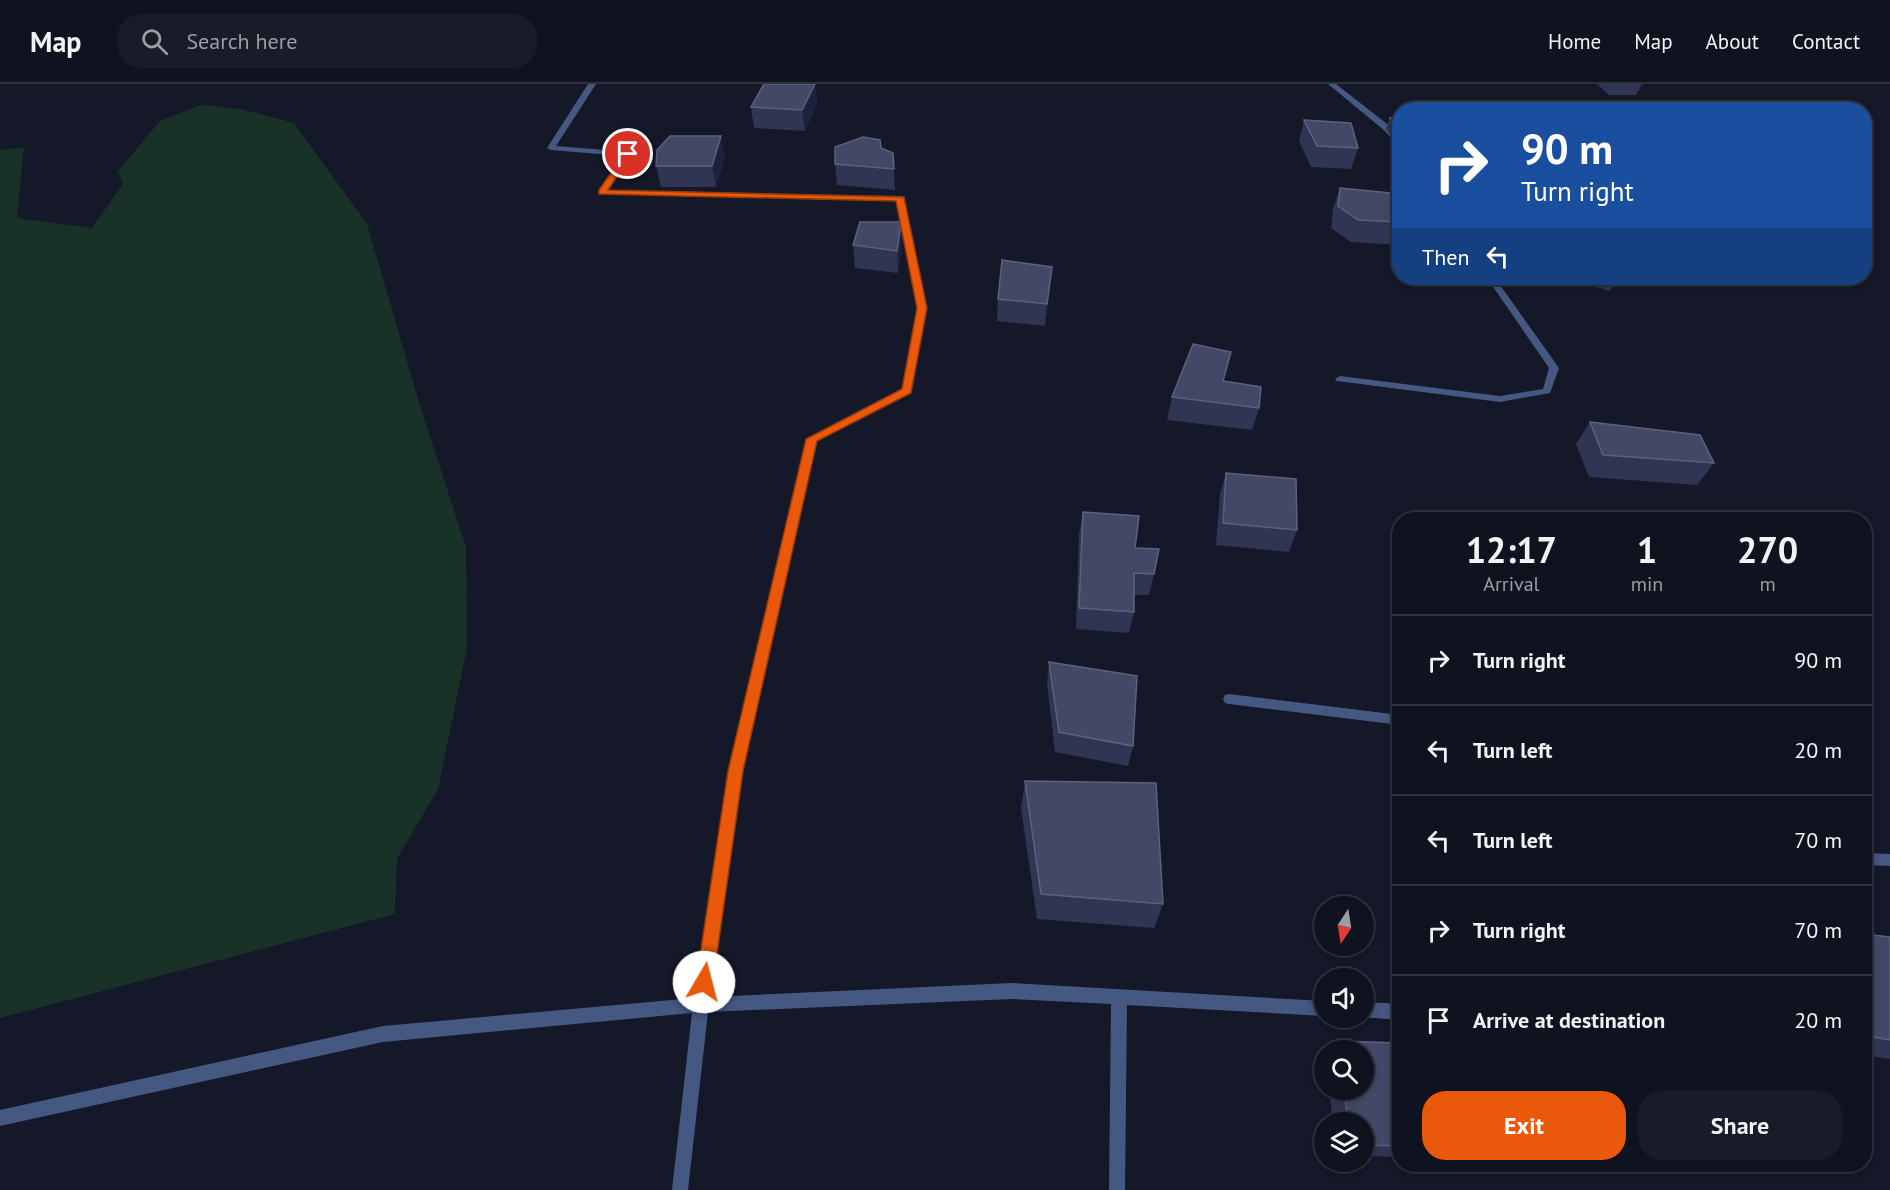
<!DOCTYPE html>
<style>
:root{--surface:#0f121f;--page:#181b28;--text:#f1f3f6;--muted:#9b9ea4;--line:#2f323d;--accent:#ea580c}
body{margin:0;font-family:"PT Sans",sans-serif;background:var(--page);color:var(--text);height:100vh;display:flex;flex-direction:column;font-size:22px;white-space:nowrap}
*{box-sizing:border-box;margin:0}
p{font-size:20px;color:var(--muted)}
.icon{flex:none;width:33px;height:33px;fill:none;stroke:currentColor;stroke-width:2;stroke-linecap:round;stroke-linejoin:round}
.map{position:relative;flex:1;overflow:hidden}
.drawer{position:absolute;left:1392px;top:428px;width:480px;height:660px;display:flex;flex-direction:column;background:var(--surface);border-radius:24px;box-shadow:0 3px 9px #0003,0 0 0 2px var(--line)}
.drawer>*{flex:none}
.banner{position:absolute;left:1392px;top:18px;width:480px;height:183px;border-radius:24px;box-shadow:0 3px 9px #0003,0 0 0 2px var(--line);background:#1a4fa0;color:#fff;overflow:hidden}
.needle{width:39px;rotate:192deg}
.buttons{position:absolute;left:1314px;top:812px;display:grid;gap:12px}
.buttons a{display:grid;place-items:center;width:60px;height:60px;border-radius:50%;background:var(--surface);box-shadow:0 3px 9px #0003,0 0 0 2px var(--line);font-size:30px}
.pin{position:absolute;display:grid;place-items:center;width:51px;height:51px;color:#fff;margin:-26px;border:3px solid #fff;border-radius:50%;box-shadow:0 2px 6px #0007}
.me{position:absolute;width:66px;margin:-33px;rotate:8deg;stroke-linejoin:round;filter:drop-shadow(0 0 4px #0008)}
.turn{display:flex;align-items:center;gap:21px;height:126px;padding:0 30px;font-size:27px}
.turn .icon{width:78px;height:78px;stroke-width:2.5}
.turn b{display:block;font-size:42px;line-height:51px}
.then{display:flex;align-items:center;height:57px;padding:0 30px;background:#0003;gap:12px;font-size:22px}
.eta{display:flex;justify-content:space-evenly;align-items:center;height:102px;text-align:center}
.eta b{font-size:36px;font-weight:600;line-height:42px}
.primary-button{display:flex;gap:12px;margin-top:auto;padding:12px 30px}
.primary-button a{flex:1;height:69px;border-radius:24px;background:var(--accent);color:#fff;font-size:24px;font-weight:600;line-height:69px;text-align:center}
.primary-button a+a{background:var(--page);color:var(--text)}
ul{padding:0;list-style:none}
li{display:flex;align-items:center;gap:18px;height:90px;padding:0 30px;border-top:2px solid var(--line)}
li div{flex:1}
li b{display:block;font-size:22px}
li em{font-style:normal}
header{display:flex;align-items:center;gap:36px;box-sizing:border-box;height:84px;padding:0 30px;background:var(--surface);border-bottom:2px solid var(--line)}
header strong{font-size:28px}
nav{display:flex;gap:33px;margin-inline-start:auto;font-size:21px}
.search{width:420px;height:54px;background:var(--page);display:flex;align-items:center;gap:15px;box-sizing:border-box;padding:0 21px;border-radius:24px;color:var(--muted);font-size:22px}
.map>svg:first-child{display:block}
.green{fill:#183228}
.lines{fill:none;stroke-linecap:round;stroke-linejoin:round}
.street{fill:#455882;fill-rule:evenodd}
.wall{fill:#303554}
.shaded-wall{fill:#1d223b}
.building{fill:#434866;stroke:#5c617d;stroke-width:1.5}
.route{fill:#ea580c;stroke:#983908;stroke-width:1.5}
</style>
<header>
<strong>Map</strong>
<div class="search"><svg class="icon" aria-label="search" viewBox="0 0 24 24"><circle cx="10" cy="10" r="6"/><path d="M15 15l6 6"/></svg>Search here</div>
<nav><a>Home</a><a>Map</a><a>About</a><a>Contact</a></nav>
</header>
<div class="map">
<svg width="1890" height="1106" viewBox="0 0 1890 1106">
<rect width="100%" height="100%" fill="#141829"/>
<path class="green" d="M201,21L241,25L294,39L367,140L421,325L466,463L467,564L438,705L397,775L395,830L0,934V66L24,63L17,134L92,144L123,100L118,87L160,37Z"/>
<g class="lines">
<path class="street" d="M588,0H596L556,62L631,68L632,70L608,106L903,112L927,224L910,309L816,357L742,687L710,913L1012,899L1324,917V932L1127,921L1125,1106H1109L1111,920L1012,915L708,928L688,1106H672L692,929L383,958L0,1042V1026L383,942L694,914L728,687L806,355L902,305L917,224L896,116L599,110L598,108L623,72L551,66L547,64Z
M1328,0H1336L1391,43L1400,56V64L1385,47Z
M1487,194H1495L1559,284L1550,309L1500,318L1337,297L1335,295L1340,292L1500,312L1543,305L1549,284Z
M1229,610L1400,631V641L1229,620L1225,619L1223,615L1225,611Z
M1864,769L1890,770V782L1864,781Z
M1364,918L1400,920V936L1362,933Z"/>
</g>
<path class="wall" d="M815,0L817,20L805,47L754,44L751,23Z
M1597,0H1642L1636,11H1609Z
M1390,34L1400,35V63L1398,62L1386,45Z
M1304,36L1358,64L1351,85L1311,83L1299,57Z
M881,64L894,85L895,106L837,101L835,80Z
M725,73L716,103H661L656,82Z
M1340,104L1400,110V161L1351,158L1331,144L1333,125Z
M902,160L898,189L855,184L853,161Z
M1052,183L1045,242L997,237L998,215Z
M1564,194H1618L1610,207Z
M1223,297L1259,324L1252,346L1167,336L1172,313Z
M1590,338L1714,379L1697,401L1589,393L1576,360Z
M1226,389L1297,446L1289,468L1216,461L1220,411Z
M1083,428L1135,464L1154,490L1149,511H1134V528L1129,549L1076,545L1079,450Z
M1049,578L1133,662L1128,682L1055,668L1047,599Z
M1025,697L1163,820L1154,844L1037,835L1021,724Z
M1864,850L1890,853V975L1864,971Z
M1339,957L1400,959V1073L1364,1072V1038H1333L1329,1005H1364V966H1330Z"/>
<path class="shaded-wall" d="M815,0L817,20L805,47L802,26Z
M721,52L725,73L716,103L712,82Z
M901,138L902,160L898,189L897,167Z
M1052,183L1050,205L1045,242L1047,220Z"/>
<path class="building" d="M764,0H815L802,26L751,23Z
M1390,34L1400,35V48Z
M1304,36L1351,39L1358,64L1317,62Z
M670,52H721L712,82H656L657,66Z
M863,53L880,56L881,64L893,69L894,85L835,80V63Z
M1340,104L1400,110V138L1358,136L1338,122Z
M860,138H901L897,167L853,161Z
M1002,176L1052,183L1047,220L998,215Z
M1193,260L1231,268L1223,297L1261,303L1259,324L1172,313Z
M1590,338L1700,351L1714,379L1603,371Z
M1226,389L1296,395L1297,446L1223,439Z
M1083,428L1139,432L1135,464L1159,465L1154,490L1134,489V528L1079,524Z
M1049,578L1137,592L1133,662L1059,648Z
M1025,697L1156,699L1163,820L1041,810Z
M1864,850L1890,853V956L1868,952L1864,943Z
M1339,957L1400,959V1062L1364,1061V1038H1348L1344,1005H1364V966H1340Z"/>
<path class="route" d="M628,68L632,70L608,106L904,113L927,224L911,309L817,357L743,687L713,898L710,904L704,906L698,904L696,898L728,687L806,355L902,305L917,224L896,117L599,110V106L625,69Z"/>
</svg>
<div class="buttons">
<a><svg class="needle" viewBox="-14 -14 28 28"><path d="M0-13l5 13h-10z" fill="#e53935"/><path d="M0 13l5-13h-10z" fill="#9b9ea4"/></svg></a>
<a><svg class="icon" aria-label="sound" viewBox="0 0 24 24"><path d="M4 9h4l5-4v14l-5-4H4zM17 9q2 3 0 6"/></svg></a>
<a><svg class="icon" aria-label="search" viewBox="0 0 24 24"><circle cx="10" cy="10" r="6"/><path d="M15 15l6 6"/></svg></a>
<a><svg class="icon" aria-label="layers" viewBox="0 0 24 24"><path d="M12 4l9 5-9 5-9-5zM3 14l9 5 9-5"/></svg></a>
</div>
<div class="pin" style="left:628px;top:70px;background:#d93025"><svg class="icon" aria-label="arrive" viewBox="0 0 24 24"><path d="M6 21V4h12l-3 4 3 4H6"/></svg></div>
<svg class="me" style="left:704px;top:898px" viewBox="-20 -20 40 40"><circle r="19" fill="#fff"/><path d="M0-13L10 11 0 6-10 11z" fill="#ea580c"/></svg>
<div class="banner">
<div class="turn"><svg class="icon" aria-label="right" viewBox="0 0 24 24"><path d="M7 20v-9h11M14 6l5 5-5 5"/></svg><div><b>90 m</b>Turn right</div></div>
<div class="then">Then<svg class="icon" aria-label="left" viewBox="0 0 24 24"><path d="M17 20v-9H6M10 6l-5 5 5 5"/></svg></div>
</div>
<section class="drawer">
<div class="eta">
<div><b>12:17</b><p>Arrival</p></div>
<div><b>1</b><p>min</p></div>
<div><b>270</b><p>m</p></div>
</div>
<ul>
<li><svg class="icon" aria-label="right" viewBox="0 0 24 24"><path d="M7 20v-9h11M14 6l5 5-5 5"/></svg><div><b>Turn right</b></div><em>90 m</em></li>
<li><svg class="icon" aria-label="left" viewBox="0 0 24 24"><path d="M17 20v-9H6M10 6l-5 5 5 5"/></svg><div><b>Turn left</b></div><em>20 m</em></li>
<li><svg class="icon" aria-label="left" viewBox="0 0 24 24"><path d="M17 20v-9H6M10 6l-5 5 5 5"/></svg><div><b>Turn left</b></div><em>70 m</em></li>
<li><svg class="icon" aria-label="right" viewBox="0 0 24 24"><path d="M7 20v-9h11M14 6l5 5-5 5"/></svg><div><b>Turn right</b></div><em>70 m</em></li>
<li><svg class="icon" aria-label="arrive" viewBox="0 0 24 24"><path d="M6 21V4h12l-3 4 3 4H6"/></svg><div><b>Arrive at destination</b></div><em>20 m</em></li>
</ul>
<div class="primary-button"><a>Exit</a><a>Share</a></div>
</section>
</div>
